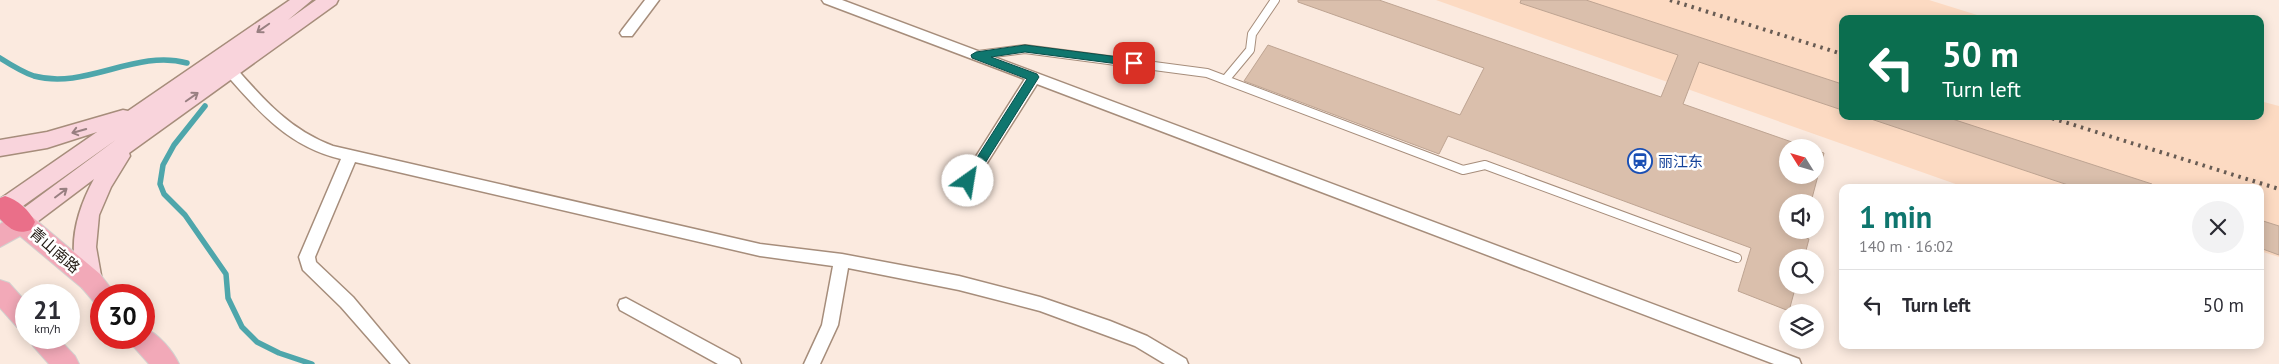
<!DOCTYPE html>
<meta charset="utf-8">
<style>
:root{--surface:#fff;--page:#f2f2f3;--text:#2b2b33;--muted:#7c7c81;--line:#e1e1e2;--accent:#0f766e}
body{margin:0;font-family:"PT Sans","Noto Sans SC",sans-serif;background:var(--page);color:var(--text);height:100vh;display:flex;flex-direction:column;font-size:19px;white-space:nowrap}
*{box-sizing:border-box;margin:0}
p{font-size:16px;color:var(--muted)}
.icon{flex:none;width:28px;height:28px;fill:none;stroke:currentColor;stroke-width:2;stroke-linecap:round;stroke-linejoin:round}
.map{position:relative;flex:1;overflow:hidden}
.drawer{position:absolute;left:1839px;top:184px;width:425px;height:165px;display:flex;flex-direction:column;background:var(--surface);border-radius:10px;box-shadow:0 2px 12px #0003}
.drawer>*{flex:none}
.banner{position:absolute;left:1839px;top:15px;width:425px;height:105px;border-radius:10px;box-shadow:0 2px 12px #0003;background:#0b6e4f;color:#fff;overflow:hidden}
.needle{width:32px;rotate:307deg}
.controls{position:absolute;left:1779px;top:139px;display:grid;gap:10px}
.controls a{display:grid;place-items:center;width:45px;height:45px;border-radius:50%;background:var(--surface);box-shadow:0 2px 12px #0003;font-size:25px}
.speed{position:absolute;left:15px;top:284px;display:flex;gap:10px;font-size:25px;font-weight:700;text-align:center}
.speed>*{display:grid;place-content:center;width:65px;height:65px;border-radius:50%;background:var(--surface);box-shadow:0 2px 12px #0003;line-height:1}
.speed small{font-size:12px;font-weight:400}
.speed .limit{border:8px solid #d22;background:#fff;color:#111}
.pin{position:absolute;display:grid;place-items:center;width:42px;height:42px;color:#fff;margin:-21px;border-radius:10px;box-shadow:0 2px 8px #0006}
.me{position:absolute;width:55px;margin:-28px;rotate:32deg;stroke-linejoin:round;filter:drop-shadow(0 0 4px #0008)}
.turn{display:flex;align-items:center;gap:18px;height:105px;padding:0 20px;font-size:22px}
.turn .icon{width:65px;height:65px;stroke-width:2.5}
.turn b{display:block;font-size:35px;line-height:42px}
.round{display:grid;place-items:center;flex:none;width:52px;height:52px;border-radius:26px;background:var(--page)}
.head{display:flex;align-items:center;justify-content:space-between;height:85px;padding:0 20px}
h1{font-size:30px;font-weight:700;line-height:38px;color:var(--accent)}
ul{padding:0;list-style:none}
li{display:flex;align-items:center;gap:15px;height:70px;padding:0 20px;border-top:1px solid var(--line)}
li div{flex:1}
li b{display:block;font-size:19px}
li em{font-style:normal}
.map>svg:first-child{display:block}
.built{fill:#fcdac2}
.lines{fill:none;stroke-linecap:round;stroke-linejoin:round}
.stream{stroke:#4ea6ab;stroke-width:5.5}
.building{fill:#dabfac;stroke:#bea492}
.lane-casing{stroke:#a68d7b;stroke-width:10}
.street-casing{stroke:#a68d7b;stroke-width:3}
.secondary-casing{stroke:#a68d7b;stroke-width:3}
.primary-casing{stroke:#d3d1cf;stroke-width:2}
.highway-casing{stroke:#d3d1cf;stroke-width:2}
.lane{stroke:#fff;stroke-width:8}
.street{fill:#fff;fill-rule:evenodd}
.secondary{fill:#f9d4dc;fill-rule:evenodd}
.primary{fill:#f2a9b8;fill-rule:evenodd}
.highway{fill:#ea6f89;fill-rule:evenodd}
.rail{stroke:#685c54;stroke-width:4;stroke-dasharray:2.5 5;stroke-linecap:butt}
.oneway{stroke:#987f81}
.route{fill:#0f766e;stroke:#0a4d48}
.labels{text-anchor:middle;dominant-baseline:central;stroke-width:5;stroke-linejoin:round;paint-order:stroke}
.transit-label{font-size:15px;fill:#164399;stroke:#fff;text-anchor:start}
.street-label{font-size:15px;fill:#211811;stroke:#fff}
</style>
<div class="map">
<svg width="2279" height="364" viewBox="0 0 2279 364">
<rect width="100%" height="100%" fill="#fbeadf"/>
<path class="built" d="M1436,0H1929L1990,19H1842V116H2260V101L2279,106V257L2260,251V188L1964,187Z"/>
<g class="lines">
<path class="stream" d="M0,58C11,65 22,72 34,76C86,90 135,49 187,63
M205,106L174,145L163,165L160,184L164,194L185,215L226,274L228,298L242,327L257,342L279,353L312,364"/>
</g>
<path class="building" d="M1298,0H1379L1661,97L1678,55L1520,3L1521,0H1586L1842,84V110L1699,62L1683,104L1809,148H1788V175H1815V150L1824,153L1811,202H1788V231L1809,239L1804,258H1788V285H1796L1789,311L1738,291L1751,248L1448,136L1439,154L1244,81L1268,45L1460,115L1484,68L1298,2Z
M1872,116H1943L2152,184L2151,188H2077L1871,119Z
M2260,220L2279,226V255L2260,248Z"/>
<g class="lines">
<defs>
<path id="lane" d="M978,55L1025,49L1207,73L1463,170L1485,165L1737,258
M1225,80L1250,50L1252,34L1275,0"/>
<path id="street" d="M645,0H659L632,36H622L620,33L622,30Z
M822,0H842L1799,359L1801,364H1774L1037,84L973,185H963L961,181L963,177L1025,79L824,3Z
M230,65L235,67C264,100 290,130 333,146L760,244L842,254L959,276L1040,297L1110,321L1147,336L1186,359L1188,364H1165L1135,346L1040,311L959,290L848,268L838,325L820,364H804L822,325L833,266L760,256L355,162L315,257L316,262L353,297L409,364H391L341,307L303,270L299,257L341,159C289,147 259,112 225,73L223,70Z
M626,298L739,359L741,364H718L620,310L618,305L620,300Z"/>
<path id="secondary" d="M290,0H312L288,20L316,0H338L336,4L129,153L130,156L111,187L99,215L96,247L102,281L99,288L91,290L83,288C65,252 76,212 94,179L29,228L21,231L13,228L10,222L13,216L117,139L13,213L5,215L0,214V199L97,132L47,148L0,156V140L47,132L123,110L128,111Z"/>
<path id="primary" d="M21,212L30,215L100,274L116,295H101V305L94,302L82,288L20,236L0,247V224Z
M0,280L9,283L26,302V330L17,327L0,308Z
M144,328C158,333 173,351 179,364H149L133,346L129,338H144Z
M29,338H58L75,356L79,364H49L33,346Z"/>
<path id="highway" d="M5,196C18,200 29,210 35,222L31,230C17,235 10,229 0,219V198Z"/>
</defs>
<use href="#lane" class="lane-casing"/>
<use href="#street" class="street-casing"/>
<use href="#secondary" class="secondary-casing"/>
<use href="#primary" class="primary-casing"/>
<use href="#highway" class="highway-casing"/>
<use href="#lane" class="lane"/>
<use href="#street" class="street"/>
<use href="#secondary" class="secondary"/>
<use href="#primary" class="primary"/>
<use href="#highway" class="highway"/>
<path class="rail" d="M1670,0L1842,54
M2045,116L2279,189"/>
</g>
<defs><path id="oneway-shaft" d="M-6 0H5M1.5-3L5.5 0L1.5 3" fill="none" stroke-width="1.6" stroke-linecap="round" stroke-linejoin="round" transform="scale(1.25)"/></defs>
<g class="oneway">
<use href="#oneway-shaft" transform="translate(263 28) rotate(145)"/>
<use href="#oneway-shaft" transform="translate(192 97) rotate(-35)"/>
<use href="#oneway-shaft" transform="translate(79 131) rotate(164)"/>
<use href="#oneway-shaft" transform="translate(61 193) rotate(-37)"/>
</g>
<path class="route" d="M1025,45L1134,59L1139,63L1134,66L1025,52L991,57L1037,74L1039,77L972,184H964V178L1027,79L972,58L971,55L976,52Z"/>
<defs>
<symbol id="station-ring" viewBox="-11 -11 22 22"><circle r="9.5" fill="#fff" stroke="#1a4fb4" stroke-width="1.5"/><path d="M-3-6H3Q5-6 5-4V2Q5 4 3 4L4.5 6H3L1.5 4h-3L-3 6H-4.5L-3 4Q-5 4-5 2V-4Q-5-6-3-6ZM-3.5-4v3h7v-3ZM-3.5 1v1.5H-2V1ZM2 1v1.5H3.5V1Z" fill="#1a4fb4"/></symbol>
</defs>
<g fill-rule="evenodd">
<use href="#station-ring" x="1626" y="147" width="28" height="28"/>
</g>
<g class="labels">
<g class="transit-label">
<text x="1658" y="161">丽江东</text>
</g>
<g class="street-label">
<text transform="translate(55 250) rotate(41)">青山南路</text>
</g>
</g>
</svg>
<div class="controls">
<a><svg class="needle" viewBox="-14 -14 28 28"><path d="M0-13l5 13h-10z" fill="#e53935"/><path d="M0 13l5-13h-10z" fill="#7c7c81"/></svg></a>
<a><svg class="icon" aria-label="sound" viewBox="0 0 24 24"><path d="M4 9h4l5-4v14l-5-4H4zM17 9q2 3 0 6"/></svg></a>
<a><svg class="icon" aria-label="search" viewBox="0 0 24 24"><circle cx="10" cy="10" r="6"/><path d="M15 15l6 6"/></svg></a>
<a><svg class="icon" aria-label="layers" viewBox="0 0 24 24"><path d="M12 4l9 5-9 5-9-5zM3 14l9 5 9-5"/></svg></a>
</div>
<div class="speed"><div>21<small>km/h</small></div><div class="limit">30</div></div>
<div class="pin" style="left:1134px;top:63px;background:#d93025"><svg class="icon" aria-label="arrive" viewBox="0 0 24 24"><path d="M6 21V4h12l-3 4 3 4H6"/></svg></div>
<svg class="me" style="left:968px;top:181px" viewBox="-20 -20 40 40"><circle r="19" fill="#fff"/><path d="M0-13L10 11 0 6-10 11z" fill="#0f766e"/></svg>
<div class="banner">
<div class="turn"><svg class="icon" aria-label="left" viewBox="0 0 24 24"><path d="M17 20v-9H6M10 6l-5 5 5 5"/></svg><div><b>50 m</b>Turn left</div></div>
</div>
<section class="drawer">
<div class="head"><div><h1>1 min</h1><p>140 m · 16:02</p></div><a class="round"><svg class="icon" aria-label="close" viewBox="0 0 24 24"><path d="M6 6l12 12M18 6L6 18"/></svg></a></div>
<ul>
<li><svg class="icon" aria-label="left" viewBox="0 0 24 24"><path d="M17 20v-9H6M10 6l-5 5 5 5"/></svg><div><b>Turn left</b></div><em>50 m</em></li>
</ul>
</section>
</div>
